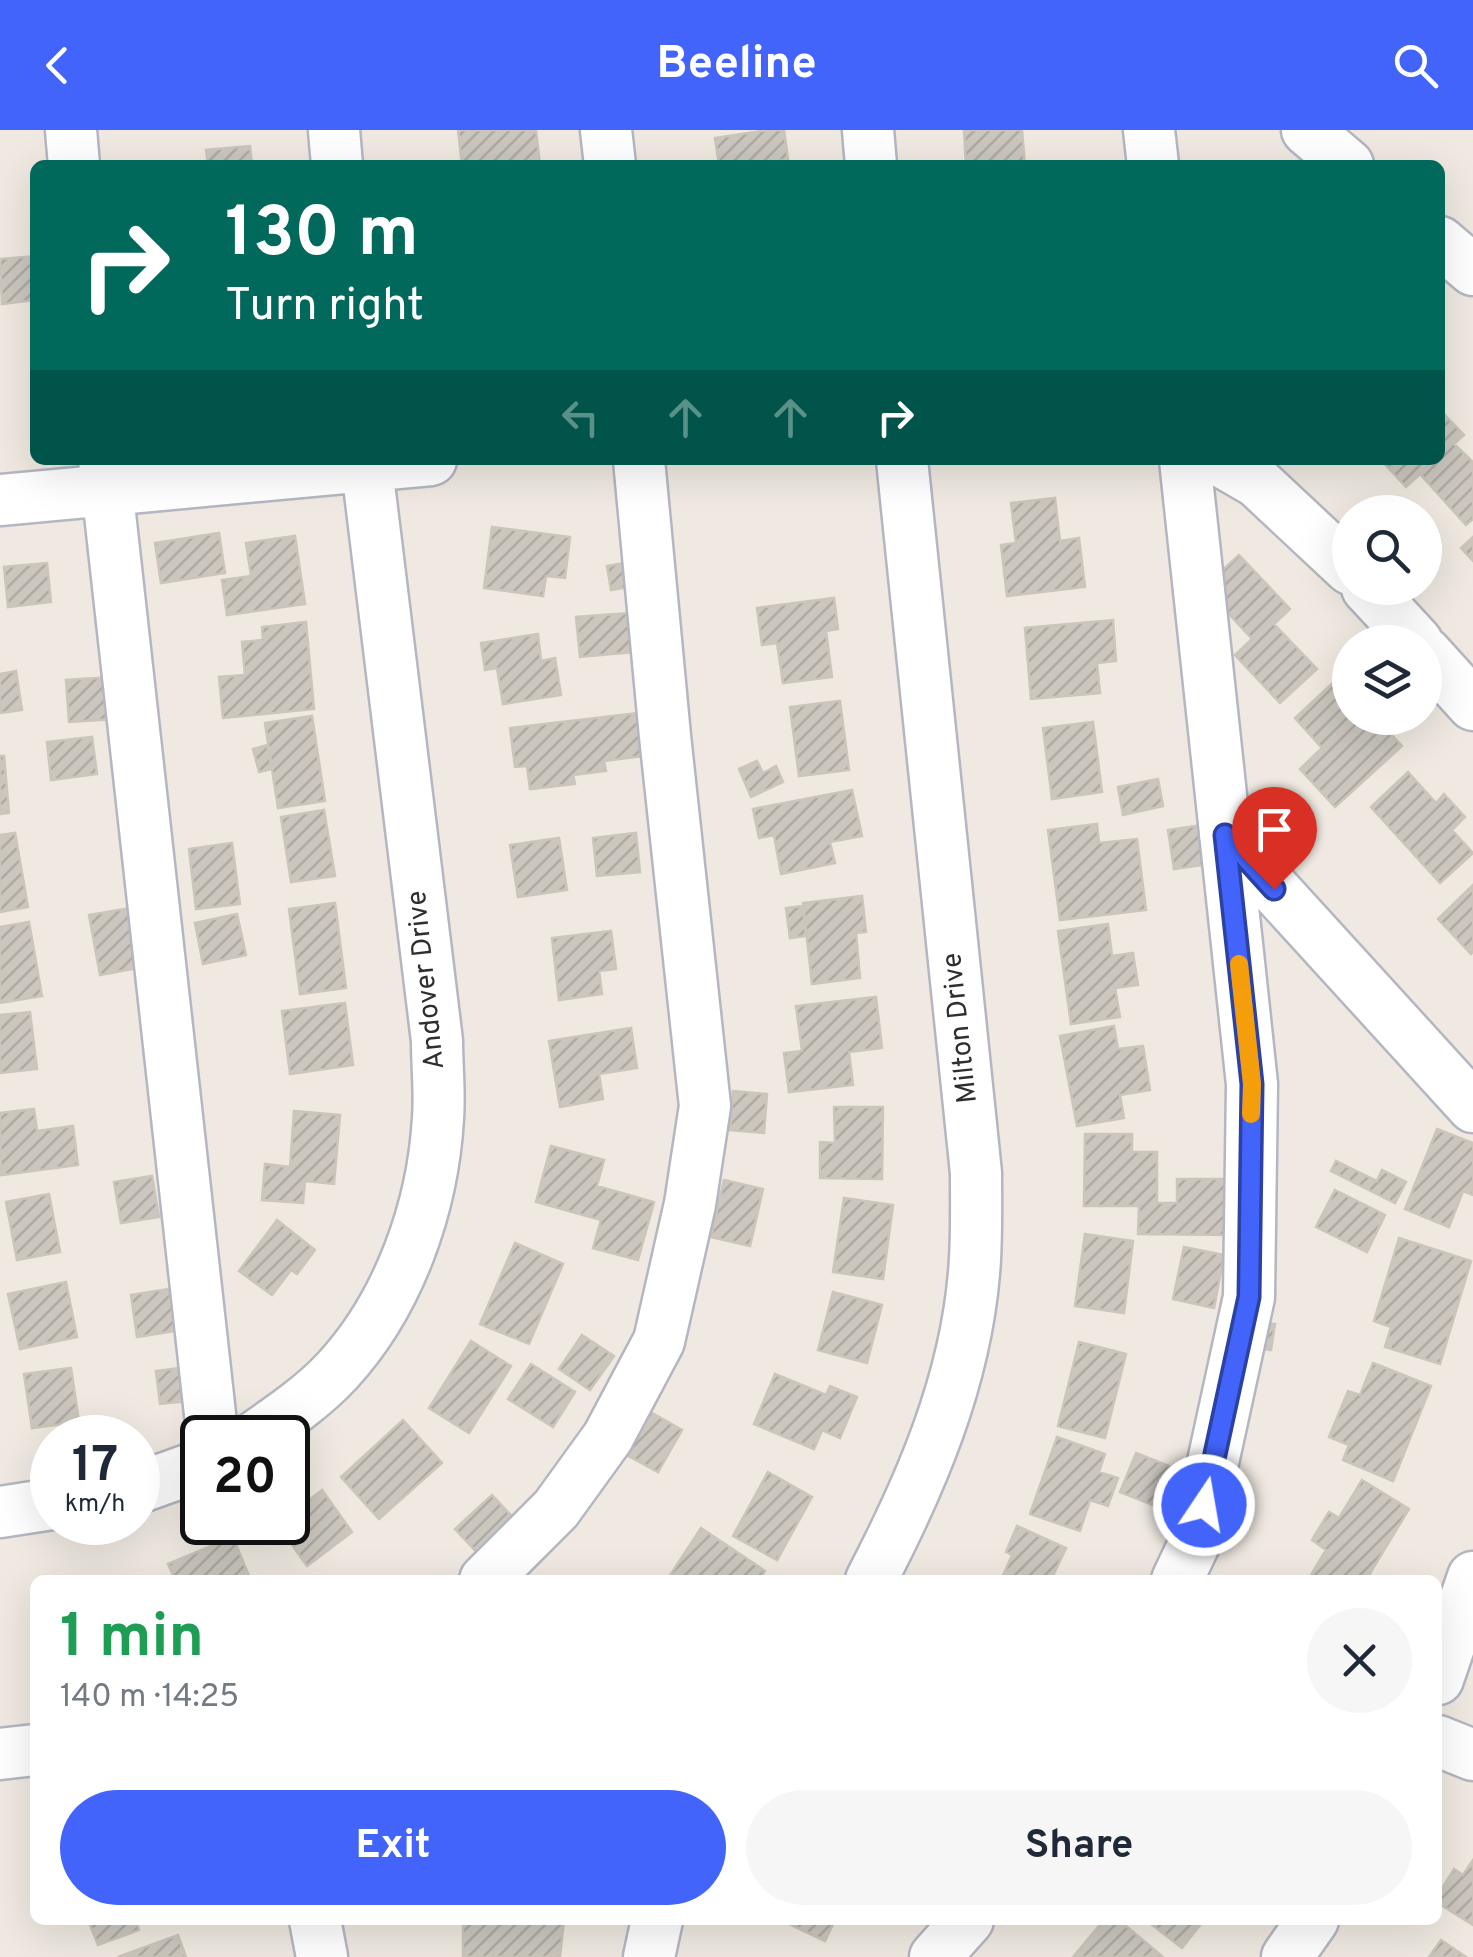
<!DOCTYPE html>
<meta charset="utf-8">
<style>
:root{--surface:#fff;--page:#f6f6f7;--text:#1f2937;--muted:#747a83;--accent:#4264fb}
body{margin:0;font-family:Overpass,sans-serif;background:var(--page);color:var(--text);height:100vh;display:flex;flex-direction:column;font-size:38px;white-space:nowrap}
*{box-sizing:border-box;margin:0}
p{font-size:32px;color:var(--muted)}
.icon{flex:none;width:55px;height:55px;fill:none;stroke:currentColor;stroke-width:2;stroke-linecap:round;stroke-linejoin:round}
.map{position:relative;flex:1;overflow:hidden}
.panel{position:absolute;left:30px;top:1445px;width:1412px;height:350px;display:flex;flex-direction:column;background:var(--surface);border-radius:15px;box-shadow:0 10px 40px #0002}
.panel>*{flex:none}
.banner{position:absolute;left:30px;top:30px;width:1415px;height:305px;border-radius:15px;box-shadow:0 10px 40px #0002;background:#00695c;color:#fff;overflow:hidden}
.fabs{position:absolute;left:1332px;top:365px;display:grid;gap:20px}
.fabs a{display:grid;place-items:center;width:110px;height:110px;border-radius:50%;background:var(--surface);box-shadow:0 10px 40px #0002;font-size:50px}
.speed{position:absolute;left:30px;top:1285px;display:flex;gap:20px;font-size:50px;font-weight:700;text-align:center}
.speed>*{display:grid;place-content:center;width:130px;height:130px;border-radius:50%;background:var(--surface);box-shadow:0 10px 40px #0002;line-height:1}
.speed small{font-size:25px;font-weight:400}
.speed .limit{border:5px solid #111;border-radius:15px;background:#fff;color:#111}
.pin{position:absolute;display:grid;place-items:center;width:85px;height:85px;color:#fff;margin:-102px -42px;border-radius:50% 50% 50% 0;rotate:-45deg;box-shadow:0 0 10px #0007}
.pin .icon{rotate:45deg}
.me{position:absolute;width:110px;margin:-55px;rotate:12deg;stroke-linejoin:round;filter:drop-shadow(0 0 8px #0008)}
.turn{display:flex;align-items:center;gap:35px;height:210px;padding:0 30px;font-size:45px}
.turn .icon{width:130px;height:130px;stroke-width:2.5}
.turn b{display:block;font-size:70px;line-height:85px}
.lanes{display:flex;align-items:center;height:95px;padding:0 30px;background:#0003;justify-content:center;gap:50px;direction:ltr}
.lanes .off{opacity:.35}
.round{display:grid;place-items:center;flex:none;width:105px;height:105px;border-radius:52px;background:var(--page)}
.headline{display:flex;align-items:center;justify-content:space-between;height:170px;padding:0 30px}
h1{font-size:60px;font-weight:700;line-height:75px;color:#1e9e55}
.button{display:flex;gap:20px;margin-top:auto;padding:20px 30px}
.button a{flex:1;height:115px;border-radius:60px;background:var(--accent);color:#fff;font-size:40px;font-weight:700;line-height:115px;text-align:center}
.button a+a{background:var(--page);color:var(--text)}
header{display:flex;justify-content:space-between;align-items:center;height:130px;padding:0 30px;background:var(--accent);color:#fff;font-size:45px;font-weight:700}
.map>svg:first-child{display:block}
.building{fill:url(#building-hatch);stroke:#cbc5ba;stroke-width:2.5}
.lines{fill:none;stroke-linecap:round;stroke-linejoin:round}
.minor-casing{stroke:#b4b7c1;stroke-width:55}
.minor{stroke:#fff;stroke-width:50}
.route-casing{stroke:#2b41a3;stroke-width:25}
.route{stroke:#4264fb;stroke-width:18}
.slow{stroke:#f59e0b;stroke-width:18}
.labels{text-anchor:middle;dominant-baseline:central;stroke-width:9;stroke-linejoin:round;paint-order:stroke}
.street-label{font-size:28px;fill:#2e2e2e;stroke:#fff}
</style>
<header><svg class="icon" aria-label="back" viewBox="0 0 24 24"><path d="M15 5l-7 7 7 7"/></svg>Beeline<svg class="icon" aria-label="search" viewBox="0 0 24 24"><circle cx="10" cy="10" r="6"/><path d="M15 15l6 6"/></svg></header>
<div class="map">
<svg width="1473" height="1827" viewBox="0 0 1473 1827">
<defs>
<pattern id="building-hatch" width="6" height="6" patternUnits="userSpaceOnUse" patternTransform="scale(2.5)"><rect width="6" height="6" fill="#cbc7bf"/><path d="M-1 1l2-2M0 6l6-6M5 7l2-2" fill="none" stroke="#afaba4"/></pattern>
</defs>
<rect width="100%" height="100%" fill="#efe9e1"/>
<path class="building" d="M458,0H536L540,35H462Z
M768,0H784L788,29L772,32L773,35H719L715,8Z
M964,0H1022L1025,35H966Z
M250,16L252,35H208L206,20Z
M35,126V170L2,174L0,129Z
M1440,280L1464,305L1454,314L1473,332V389L1466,395L1420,344L1406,357L1381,330H1440Z
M1055,368L1060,411L1079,408L1085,457L1007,466L1001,415L1016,413L1011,373Z
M492,397L570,407L565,448L546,446L543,466L484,458Z
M219,403L225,443L161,453L155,413Z
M295,406L305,474L227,485L222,450L251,446L246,413Z
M1473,407V431L1461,418Z
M1239,425L1290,479L1274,494L1317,539L1280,573L1235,525L1252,509L1204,457Z
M630,432L634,456L611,460L607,436Z
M47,433L51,472L8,477L4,437Z
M834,468L838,499L826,501L832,547L783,553L777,513L762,515L757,478Z
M629,483L633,522L580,527L576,487Z
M1113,490L1116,531L1097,533L1100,563L1031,569L1025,498Z
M306,492L314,579L223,588L219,547L245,545L242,512L263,510L262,497Z
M538,504L541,531L555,528L561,565L503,574L497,538L485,540L481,513Z
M16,541L22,580L0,583V544Z
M112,547L115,589L69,592L66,550Z
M1339,547L1350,559V588H1376L1402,616L1335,677L1300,639L1322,618L1295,588Z
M840,571L849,640L799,646L790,577Z
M639,583L644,626L604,631L606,641L573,645L575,654L530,659L527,636L515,637L510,598Z
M312,586L325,671L278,678L265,593Z
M1093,592L1102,662L1052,669L1043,598Z
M92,607L97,644L51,650L47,612Z
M267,615L272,639L259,642L253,619Z
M0,626H4L9,683L0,684Z
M757,631L763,643L776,636L783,652L751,667L739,639Z
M1408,642L1436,673L1444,664L1465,687L1452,700L1473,723L1440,753L1371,677Z
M1158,649L1163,676L1123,685L1118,657Z
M852,660L862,706L830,712L835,733L781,744L774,705L759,708L753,679Z
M324,680L335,746L291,752L281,687Z
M1097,694L1099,713L1137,709L1146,780L1060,790L1048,700Z
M1203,695L1209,734L1174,739L1168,700Z
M15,703L28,777L0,782V705Z
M636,703L640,742L597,746L593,708Z
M559,708L567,760L518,767L510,715Z
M232,713L240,774L196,779L189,719Z
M1473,755V822L1471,824L1438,789Z
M862,766L866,802L856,803L860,848L812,854L803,773Z
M335,773L346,858L300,864L289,779Z
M803,776L806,806L790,808L786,778Z
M131,778L143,837L100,845L89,785Z
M237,784L246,825L203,834L195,793Z
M29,792L42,866L0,873V797Z
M1108,794L1112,826L1133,823L1138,855L1115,858L1120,887L1071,894L1058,801Z
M611,801L616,839L599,841L602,864L559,870L552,808Z
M876,867L882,918L849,922L853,955L789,962L784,923L802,921L796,876Z
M345,873L353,935L290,944L282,881Z
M30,882L37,939L0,943V885Z
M1114,896L1118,919L1143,916L1150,960L1120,965L1124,988L1077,996L1060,906Z
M631,898L637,938L599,944L603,969L560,977L549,911Z
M733,961L767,964L764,1003L730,1000Z
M834,977H883L882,1049L820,1048V1012L835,1013Z
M34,979L37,1001L73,996L78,1035L1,1045L0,983Z
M294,981L340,985L334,1054L305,1051L303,1073L262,1070L265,1034L290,1037Z
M1437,999L1473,1013V1065L1463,1061L1449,1097L1405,1079Z
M1085,1004H1132V1022H1157V1073H1177V1049H1232V1105L1138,1104L1139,1076H1084Z
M551,1016L604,1030L597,1056L654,1072L638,1130L593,1118L601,1090L536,1072Z
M1336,1031L1377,1051L1382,1040L1406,1052L1395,1073L1331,1041Z
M152,1046L159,1087L121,1093L114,1052Z
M724,1050L763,1059L750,1116L711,1107Z
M1335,1060L1385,1085L1367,1122L1316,1097Z
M49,1064L60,1122L17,1130L6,1072Z
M844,1068L893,1075L883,1149L833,1142Z
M277,1090L315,1120L297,1144L291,1140L272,1165L239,1141Z
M1085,1104L1133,1111L1124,1183L1075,1176Z
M1399,1108L1471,1131L1440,1234L1385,1217L1391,1197L1374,1191Z
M515,1113L563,1134L529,1214L480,1194Z
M1184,1117L1224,1125L1214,1178L1173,1169Z
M66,1152L77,1207L20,1219L8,1164Z
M169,1159L175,1201L137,1207L131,1165Z
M833,1162L882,1175L867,1233L818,1220Z
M1256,1192L1275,1194L1271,1220L1252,1217Z
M582,1205L614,1226L590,1260L559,1239Z
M471,1211L511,1236L469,1303L429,1278Z
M1079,1212L1126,1224L1105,1308L1058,1296Z
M1373,1233L1431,1256L1393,1351L1343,1330L1349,1315L1329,1307L1348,1261L1360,1265Z
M531,1234L575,1262L553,1297L508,1269Z
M187,1237L191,1271L160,1274L156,1241Z
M71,1238L79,1292L32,1298L24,1244Z
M775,1244L826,1265L830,1256L857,1267L840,1308L822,1300L814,1319L754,1294Z
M647,1280L682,1300L658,1342L623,1323Z
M403,1290L442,1333L379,1389L341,1347Z
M1057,1307L1105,1324L1099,1342L1118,1348L1108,1376L1090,1370L1080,1401L1030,1384Z
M1136,1323L1189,1344L1173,1383L1120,1362Z
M768,1342L812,1367L777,1430L733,1406Z
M1362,1350L1409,1379L1366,1450H1308L1326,1420L1312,1410L1329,1382L1339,1388Z
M322,1360L352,1402L307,1436L277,1394L288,1392V1386Z
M492,1365L521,1396L484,1430L455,1399Z
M1017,1396L1066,1418L1051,1450H1001L1012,1425L1006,1422Z
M701,1398L765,1441L759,1450H667Z
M233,1407L249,1446L241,1450H175L168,1434Z
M1473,1730V1795L1438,1773V1765L1454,1739L1463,1745Z
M88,1790H136L139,1800L98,1815Z
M463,1790H564L560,1827H463Z
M781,1790H835L825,1811Z
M1104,1790H1119L1163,1827H1073Z
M1146,1790H1204L1182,1818Z
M178,1805L186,1827H118Z
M1441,1810L1466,1827H1429Z"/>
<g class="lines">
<defs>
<path id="minor" d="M71,0L74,35
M334,0L337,35
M606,0L610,35
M868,0L871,35
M1149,0L1153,35
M1307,0L1348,35
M1440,112L1473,140
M104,330L211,1293L219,1308
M1219,330L1257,352L1350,439
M0,370L431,330
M1367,458L1417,512
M1425,522L1473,575
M1225,705L1473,977
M253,1308C282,1288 314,1266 337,1241C399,1174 433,1077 438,988C440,963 437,937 437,911L366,330
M138,1358L202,1335
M0,1382L52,1374
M485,1450L556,1379L608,1307L659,1211L690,1074L705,976L665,606L639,330
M871,1450C921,1354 965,1252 974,1143C977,1110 976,1076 976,1043L902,330
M1177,1450L1196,1410L1249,1167L1252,954L1185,330
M1438,1549L1473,1447
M1438,1611L1473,1625
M0,1624L35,1620
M315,1790L322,1827
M649,1827L657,1790
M935,1827L968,1790
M1287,1827L1313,1790"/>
</defs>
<use href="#minor" class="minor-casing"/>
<use href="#minor" class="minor"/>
</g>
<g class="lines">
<defs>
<path id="route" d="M1204,1375L1249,1167L1252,954L1225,705L1274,759"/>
</defs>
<use href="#route" class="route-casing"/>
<use href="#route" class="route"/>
<path class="slow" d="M1239,834L1252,954L1251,984"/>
</g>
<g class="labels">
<g class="street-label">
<text transform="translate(427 850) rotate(-96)">Andover Drive</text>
<text transform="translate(961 898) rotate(-96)">Milton Drive</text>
</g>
</g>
</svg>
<div class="fabs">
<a><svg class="icon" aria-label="search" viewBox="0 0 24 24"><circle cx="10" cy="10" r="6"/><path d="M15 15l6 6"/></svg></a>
<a><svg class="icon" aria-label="layers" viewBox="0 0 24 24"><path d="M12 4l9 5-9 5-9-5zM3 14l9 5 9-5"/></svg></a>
</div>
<div class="speed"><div>17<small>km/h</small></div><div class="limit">20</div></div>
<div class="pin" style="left:1274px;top:759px;background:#d93025"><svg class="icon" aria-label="arrive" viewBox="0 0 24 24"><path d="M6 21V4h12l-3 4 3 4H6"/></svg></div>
<svg class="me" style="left:1204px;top:1375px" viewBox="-20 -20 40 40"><circle r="17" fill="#4264fb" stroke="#fff" stroke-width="3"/><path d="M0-11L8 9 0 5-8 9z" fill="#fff"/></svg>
<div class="banner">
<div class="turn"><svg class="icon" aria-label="right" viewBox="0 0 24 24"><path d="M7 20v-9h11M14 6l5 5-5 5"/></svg><div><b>130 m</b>Turn right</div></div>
<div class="lanes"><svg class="icon off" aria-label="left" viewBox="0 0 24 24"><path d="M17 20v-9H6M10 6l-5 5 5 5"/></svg><svg class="icon off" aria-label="ahead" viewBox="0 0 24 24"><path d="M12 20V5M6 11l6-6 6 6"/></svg><svg class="icon off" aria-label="ahead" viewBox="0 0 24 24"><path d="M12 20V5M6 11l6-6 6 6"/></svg><svg class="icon" aria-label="right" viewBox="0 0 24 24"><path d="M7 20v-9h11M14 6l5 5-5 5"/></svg></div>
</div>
<section class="panel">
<div class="headline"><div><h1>1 min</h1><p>140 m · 14:25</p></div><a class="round"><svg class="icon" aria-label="close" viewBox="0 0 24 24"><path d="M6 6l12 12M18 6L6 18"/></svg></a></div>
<div class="button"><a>Exit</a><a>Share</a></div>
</section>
</div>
